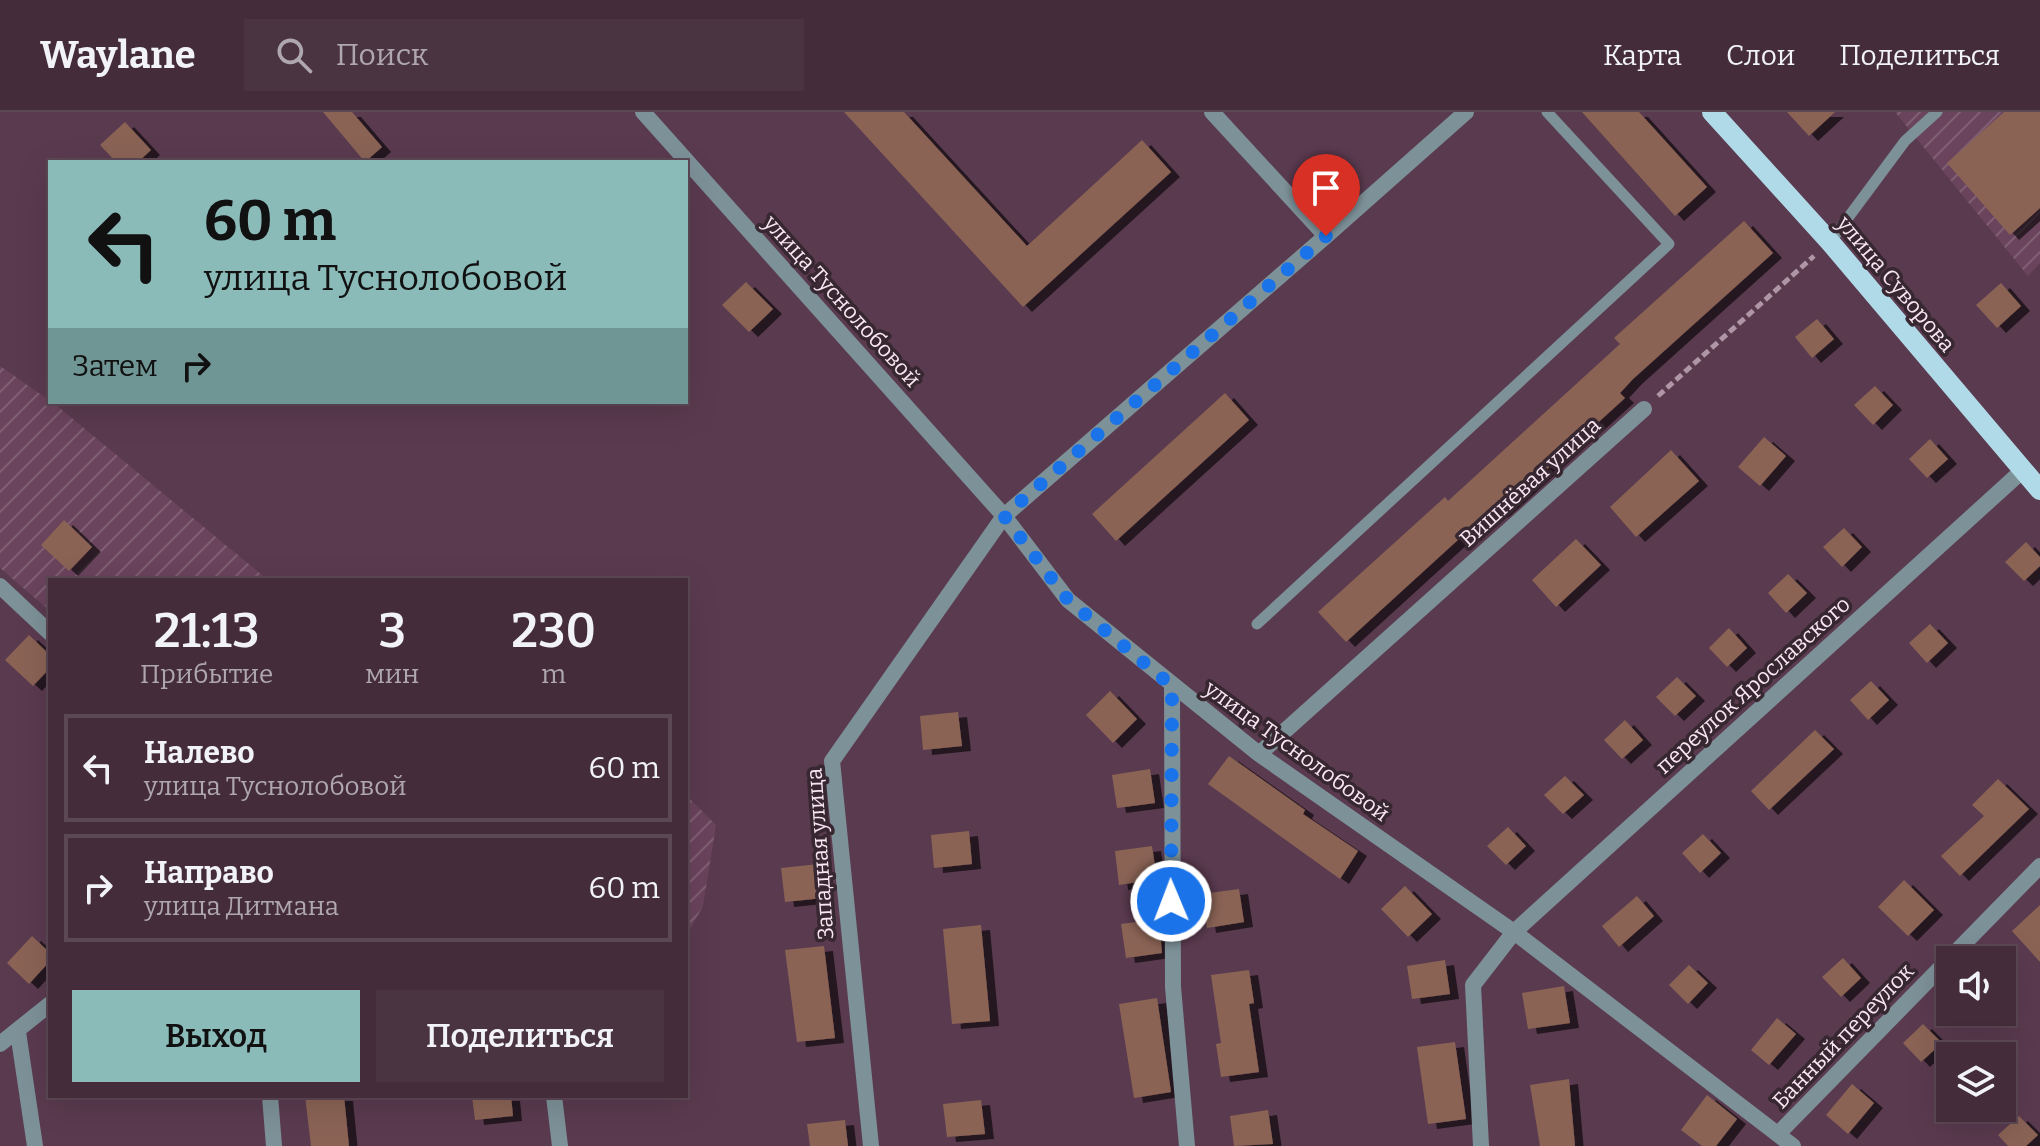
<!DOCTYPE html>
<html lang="ru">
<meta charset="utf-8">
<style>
:root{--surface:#442c3b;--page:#4b3442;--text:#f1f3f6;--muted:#afa7af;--line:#5c4855;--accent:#8bbbb9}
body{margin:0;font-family:Bitter,serif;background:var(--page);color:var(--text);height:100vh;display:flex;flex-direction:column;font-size:30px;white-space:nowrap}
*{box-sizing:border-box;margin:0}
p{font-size:26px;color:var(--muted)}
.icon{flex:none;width:44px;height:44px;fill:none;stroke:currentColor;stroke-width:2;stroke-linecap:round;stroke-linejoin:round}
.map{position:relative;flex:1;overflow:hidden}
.side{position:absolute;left:48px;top:466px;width:640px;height:520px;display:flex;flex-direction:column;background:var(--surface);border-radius:0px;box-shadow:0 8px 32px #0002,0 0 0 2px var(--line)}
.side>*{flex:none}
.banner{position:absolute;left:48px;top:48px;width:640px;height:244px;border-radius:0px;box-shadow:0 8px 32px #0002,0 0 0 2px var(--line);background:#8bbbb9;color:#111;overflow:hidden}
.fabs{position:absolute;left:1936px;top:834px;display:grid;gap:16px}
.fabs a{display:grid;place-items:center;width:80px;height:80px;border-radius:0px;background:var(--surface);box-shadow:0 8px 32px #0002,0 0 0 2px var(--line);font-size:40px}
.pin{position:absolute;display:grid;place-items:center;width:68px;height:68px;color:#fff;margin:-82px -34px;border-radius:50% 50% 50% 0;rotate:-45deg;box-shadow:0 0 8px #0007}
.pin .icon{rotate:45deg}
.me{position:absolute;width:88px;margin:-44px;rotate:359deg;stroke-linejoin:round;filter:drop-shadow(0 0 6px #0008)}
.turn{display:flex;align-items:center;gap:28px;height:168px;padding:0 24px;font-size:36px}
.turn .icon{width:104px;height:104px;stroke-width:2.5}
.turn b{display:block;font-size:56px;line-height:68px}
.then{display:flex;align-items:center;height:76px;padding:0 24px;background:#0003;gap:16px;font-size:30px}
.eta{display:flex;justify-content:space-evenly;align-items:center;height:136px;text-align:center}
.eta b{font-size:48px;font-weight:600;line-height:56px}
.cta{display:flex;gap:16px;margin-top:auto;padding:16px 24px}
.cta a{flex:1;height:92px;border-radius:0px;background:var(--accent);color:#111;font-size:32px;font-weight:600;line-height:92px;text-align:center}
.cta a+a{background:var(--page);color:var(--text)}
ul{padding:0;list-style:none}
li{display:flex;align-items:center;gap:24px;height:108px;margin:0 16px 12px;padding:0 8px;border:4px solid var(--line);border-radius:0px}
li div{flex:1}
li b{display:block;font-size:30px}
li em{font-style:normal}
header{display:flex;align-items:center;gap:48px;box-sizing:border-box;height:112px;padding:0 40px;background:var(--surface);border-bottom:2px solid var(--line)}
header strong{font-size:38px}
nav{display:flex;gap:44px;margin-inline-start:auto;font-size:28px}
.search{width:560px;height:72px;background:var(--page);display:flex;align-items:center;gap:20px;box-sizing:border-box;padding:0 28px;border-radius:0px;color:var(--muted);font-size:30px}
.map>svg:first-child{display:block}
.industrial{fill:url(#industrial-furrows)}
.building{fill:#8a6355;filter:url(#shadow)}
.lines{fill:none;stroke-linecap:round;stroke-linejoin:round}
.path{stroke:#af96a6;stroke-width:5;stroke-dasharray:8 4;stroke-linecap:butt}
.service{stroke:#7d9198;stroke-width:11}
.minor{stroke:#7d9198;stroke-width:16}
.tertiary{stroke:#7d9198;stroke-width:16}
.primary{stroke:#b1dae8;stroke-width:20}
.route{stroke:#1a73e8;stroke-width:14;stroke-dasharray:0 25.2}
.labels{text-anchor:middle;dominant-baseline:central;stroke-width:7;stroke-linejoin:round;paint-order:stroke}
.street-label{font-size:22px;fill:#fae6f2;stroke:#362730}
</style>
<header>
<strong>Waylane</strong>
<div class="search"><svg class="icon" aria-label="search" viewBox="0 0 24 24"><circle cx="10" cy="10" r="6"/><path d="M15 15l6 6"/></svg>Поиск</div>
<nav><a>Карта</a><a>Слои</a><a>Поделиться</a></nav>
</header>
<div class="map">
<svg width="2040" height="1034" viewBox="0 0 2040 1034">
<defs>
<pattern id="industrial-furrows" width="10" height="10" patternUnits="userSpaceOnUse" patternTransform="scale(2)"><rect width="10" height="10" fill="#6a435c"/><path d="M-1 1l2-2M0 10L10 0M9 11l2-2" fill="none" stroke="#805e74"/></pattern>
<filter id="shadow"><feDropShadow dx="9" dy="5" stdDeviation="0" flood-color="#0009"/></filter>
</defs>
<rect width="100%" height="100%" fill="#5a3a4f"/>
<path class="industrial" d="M1895,0H2040V151L2028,164Z
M0,254L56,293L268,468H50V499L0,456Z
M686,683L716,713L703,794L686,825Z"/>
<path class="building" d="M323,0H352L382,35L365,50Z
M844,0H904L1027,134L1142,28L1171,60L1023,195Z
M1582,0H1639L1707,75L1675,104Z
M1787,0H1835L1809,24Z
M2004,0H2040V96L2010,123L1947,51Z
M125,10L151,38L138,50H116L100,33Z
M1744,109L1773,141L1633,267L1620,281L1625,286L1499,401L1494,395L1346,530L1318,500L1445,385L1448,389L1620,232L1614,226Z
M746,170L773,197L749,220L722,193Z
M2001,171L2021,194L1997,216L1976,193Z
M1817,207L1834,227L1812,246L1795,225Z
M1875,274L1893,293L1873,313L1854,293Z
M1225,281L1249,308L1116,429L1092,402Z
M1764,325L1786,344L1760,374L1738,355Z
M1930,327L1948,347L1927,366L1909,347Z
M1671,338L1699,369L1636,425L1610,395Z
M64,408L92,435L69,459L41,433Z
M1844,416L1862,435L1842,455L1823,435Z
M1576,427L1601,453L1556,495L1532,468Z
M2026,430L2040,445V454L2024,469L2005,450Z
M1788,462L1807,481L1786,501L1768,481Z
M1930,512L1948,531L1927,551L1909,531Z
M1729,516L1747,536L1727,555L1709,536Z
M29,523L50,543V556L33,574L5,548Z
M1677,565L1696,584L1675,604L1656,585Z
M1871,569L1889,588L1868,608L1850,588Z
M1110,579L1137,607L1113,631L1086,603Z
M958,600L962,634L923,638L920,604Z
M1625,608L1643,628L1622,647L1604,628Z
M1815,618L1834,637L1769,698L1751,679Z
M1229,644L1305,698L1303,702L1358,739L1340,767L1208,672Z
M1150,657L1155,691L1117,696L1112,663Z
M1565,664L1584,683L1563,702L1544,683Z
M1998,667L2029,697L1960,764L1941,744L1984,704L1972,693Z
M1508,715L1526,734L1506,753L1487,734Z
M969,719L972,752L934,756L931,723Z
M1703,722L1721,741L1700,761L1682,741Z
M1152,734L1157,767L1119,773L1115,739Z
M819,752L823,786L785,790L781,756Z
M1904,768L1934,798L1908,824L1878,795Z
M1405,774L1432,802L1408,825L1381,797Z
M1239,777L1244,810L1207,816L1202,782Z
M1637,784L1654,804L1619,835L1602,814Z
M2040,793V850L2012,819Z
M1159,807L1162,841L1126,846L1121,812Z
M981,813L990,909L952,912L943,817Z
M32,824L50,841V849L29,872L7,851Z
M824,834L835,926L797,930L785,838Z
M1843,846L1861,866L1841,885L1822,865Z
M1445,848L1450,882L1412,887L1407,854Z
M1689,853L1708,871L1688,892L1669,873Z
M1249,858L1254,891L1249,892L1259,960L1221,965L1216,932L1221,931L1211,863Z
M1564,874L1570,911L1528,917L1522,881Z
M1157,886L1171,980L1134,986L1119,892Z
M1777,906L1796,922L1769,953L1751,938Z
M1923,912L1942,931L1921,950L1903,931Z
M1455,930L1466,1007L1428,1012L1417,935Z
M1569,967L1575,1034H1540L1530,973Z
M1852,972L1874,991L1848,1022L1826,1003Z
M1707,983L1737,1007L1716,1034H1702L1681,1018Z
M305,984H344L349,1034H311Z
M472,984H511L513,1004L475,1008Z
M981,988L985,1022L947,1025L943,992Z
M1268,998L1273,1032L1234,1034L1230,1004Z
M2019,1004L2038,1023L2026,1034H2008L1998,1023Z
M845,1008L848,1034H810L807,1012Z"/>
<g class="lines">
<path class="path" d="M1658,284L1814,144"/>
<path class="service" d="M1830,130L1905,29L1937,0
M1257,512L1669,132L1547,0"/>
<path class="minor" d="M643,0L1004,404L1068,488L1259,642L1514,820L1793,1034
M0,474L50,521
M1172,574L1173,875L1187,1034
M1259,642L1644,297
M18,920L35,1034
M0,932L50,892
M270,984L274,1034
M554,984L560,1034
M1778,1022L2040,754
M871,1034L832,649L1004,404L1326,124
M1481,1034L1473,873L1514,820L2022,359"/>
<path class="tertiary" d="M1212,0L1326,124L1466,0"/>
<path class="primary" d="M1712,0L1830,130L2040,378"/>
</g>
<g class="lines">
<path class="route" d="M1171,789L1172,574L1068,488L1004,404L1326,124"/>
</g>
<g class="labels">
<g class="street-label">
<text transform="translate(1896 172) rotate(50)">улица Суворова</text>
<text transform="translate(842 189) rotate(48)">улица Туснолобовой</text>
<text transform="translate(1530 370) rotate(-42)">Вишнёвая улица</text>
<text transform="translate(1753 573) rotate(-42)">переулок Ярославского</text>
<text transform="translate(1297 639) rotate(36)">улица Туснолобовой</text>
<text transform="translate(820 742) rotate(-94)">Западная улица</text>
<text transform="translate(1843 924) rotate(-46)">Банный переулок</text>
</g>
</g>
</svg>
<div class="fabs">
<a><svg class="icon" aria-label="sound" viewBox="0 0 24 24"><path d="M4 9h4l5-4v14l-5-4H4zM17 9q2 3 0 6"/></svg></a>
<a><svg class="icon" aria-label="layers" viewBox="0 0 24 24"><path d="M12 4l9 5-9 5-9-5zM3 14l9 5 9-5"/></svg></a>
</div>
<div class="pin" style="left:1326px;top:124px;background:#d93025"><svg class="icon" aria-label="arrive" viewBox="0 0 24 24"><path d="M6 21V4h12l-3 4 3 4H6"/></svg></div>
<svg class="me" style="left:1171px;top:789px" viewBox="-20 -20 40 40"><circle r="17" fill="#1a73e8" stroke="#fff" stroke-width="3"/><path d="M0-11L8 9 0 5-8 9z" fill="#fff"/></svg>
<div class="banner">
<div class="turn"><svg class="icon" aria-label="left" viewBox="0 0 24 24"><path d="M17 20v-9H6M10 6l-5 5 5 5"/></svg><div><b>60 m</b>улица Туснолобовой</div></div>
<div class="then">Затем<svg class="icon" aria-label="right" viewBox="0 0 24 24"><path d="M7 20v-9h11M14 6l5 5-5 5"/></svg></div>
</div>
<section class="side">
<div class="eta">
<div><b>21:13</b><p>Прибытие</p></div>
<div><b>3</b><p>мин</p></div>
<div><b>230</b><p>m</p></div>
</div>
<ul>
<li><svg class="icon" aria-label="left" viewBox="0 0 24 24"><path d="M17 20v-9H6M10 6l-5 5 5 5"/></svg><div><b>Налево</b><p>улица Туснолобовой</p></div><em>60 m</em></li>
<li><svg class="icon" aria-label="right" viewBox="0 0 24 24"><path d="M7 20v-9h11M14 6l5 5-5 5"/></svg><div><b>Направо</b><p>улица Дитмана</p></div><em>60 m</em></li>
</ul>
<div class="cta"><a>Выход</a><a>Поделиться</a></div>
</section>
</div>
